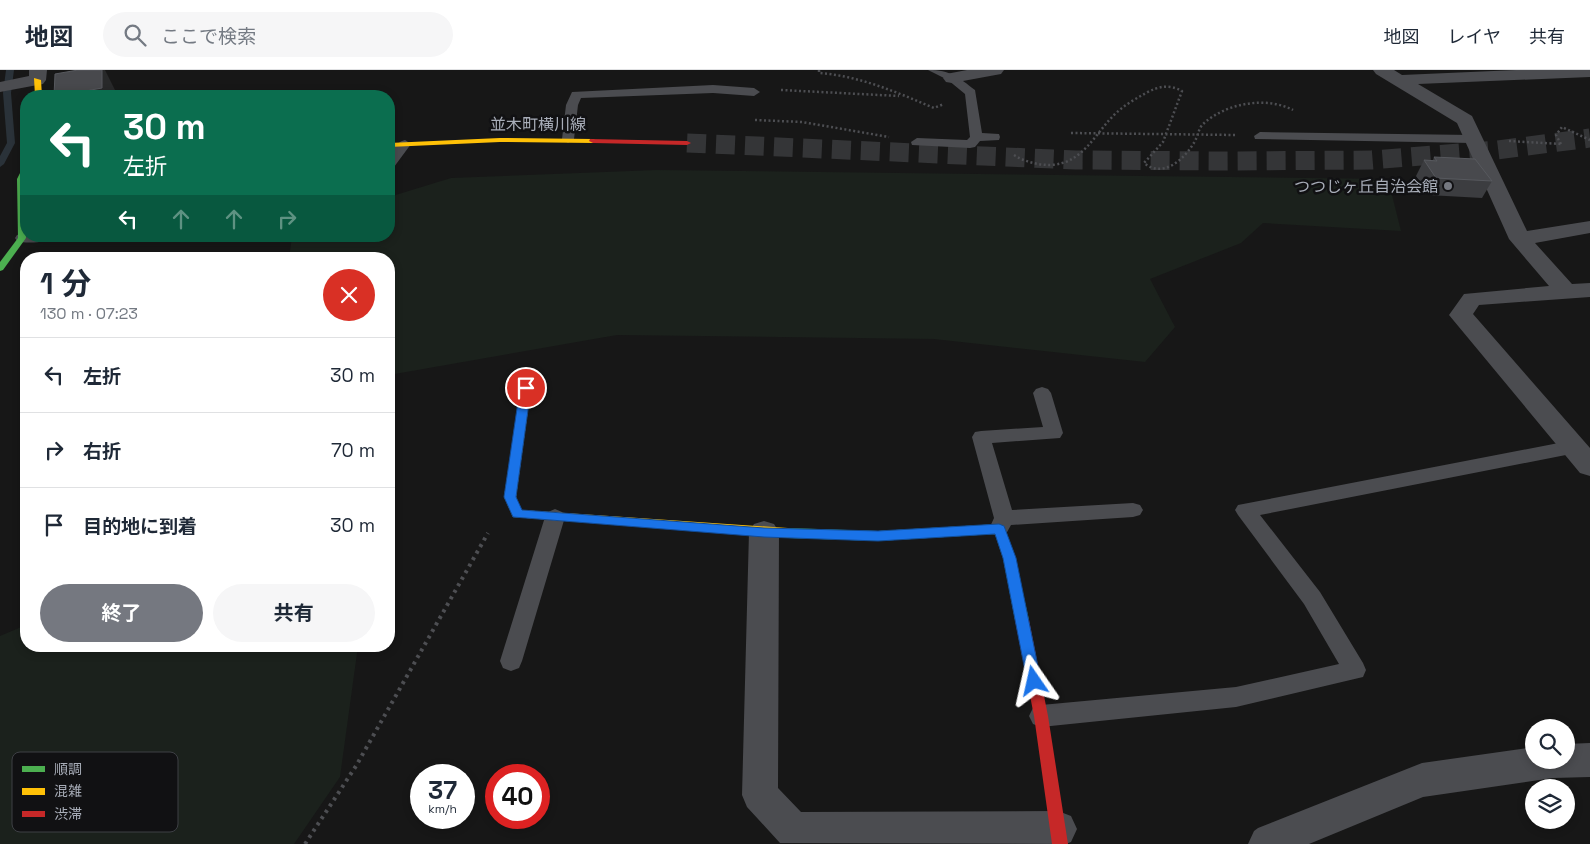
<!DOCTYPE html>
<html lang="ja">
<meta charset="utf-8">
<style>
:root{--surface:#fff;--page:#f6f6f7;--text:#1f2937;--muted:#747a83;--line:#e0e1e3;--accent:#757880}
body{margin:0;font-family:"Space Grotesk","Noto Sans JP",sans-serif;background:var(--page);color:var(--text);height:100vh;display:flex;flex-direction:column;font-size:19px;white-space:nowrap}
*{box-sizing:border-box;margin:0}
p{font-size:16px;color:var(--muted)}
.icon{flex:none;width:28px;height:28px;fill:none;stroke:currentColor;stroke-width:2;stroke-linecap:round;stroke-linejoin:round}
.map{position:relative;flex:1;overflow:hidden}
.panel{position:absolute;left:20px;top:182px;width:375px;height:400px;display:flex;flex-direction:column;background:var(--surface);border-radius:20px;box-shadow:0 2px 8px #0003}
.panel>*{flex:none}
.banner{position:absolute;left:20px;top:20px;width:375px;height:152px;border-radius:20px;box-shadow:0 2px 8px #0003;background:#0b6e4f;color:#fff;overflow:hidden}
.controls{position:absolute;left:1525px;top:649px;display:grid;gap:10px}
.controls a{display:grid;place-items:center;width:50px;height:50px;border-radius:50%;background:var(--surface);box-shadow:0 2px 8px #0003;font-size:25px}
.speed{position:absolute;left:410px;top:694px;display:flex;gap:10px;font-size:25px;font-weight:700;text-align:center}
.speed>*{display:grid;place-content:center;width:65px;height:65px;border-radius:50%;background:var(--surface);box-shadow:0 2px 8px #0003;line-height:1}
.speed small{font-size:12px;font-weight:400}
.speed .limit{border:8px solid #d22;background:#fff;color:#111}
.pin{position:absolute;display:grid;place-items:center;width:42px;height:42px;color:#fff;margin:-21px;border:2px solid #fff;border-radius:50%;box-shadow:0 1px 5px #0007}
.me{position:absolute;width:55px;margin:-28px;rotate:349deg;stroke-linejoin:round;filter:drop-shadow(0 0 4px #0008)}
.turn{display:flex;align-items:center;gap:18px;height:105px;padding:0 20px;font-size:22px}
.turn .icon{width:65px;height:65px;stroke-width:2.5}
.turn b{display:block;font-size:35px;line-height:42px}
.lanes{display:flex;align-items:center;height:48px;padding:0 20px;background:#0003;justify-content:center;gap:25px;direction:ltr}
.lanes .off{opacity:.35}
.round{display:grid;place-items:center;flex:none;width:52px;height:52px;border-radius:26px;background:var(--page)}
.summary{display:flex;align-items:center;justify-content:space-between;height:85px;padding:0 20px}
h1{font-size:30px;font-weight:700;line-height:38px}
.cta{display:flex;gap:10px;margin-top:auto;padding:10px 20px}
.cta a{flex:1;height:58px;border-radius:30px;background:var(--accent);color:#fff;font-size:20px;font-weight:700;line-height:58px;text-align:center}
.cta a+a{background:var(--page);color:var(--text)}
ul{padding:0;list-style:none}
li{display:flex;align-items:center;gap:15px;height:75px;padding:0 20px;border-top:1px solid var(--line)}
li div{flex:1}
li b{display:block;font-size:19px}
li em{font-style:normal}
header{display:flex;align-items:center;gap:30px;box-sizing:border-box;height:70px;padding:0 25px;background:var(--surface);border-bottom:1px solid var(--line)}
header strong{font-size:24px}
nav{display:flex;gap:28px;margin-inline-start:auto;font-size:18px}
.search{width:350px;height:45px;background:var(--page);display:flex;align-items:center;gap:12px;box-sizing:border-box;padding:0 18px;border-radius:28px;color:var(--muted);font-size:19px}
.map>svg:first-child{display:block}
.green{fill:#1b211c}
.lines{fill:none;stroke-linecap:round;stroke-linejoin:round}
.stream{fill:#2a3239;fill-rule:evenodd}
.secondary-tunnel{stroke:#343537;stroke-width:19;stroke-dasharray:19 10;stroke-linecap:butt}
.path-far1{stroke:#4d4e52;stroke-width:2.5;stroke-dasharray:2 2.5;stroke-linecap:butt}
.path{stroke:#4d4e52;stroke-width:4;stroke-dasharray:3 4.5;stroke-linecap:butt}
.lane{fill:#4b4c50;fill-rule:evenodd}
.street{fill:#4b4c50;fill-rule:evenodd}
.fast{fill:#4caf50;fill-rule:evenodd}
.slow{fill:#ffc107;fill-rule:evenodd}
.jam{fill:#c62828;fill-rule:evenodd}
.wall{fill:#3c3d40}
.shaded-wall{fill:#28292a}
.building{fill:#48494d;stroke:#57595e}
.route{fill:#1a73e8;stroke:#114b97}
.poi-dot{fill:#757880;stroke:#111113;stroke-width:2}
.labels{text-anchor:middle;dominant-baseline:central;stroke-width:5;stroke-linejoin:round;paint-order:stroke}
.far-street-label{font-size:16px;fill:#a8adb8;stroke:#111113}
.far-poi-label{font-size:16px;fill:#a8adb8;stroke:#111113;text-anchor:end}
.key{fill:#111113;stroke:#3e4045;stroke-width:1}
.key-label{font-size:14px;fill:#a8adb8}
</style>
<header>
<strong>地図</strong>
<div class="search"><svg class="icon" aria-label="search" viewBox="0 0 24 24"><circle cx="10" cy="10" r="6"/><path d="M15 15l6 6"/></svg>ここで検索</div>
<nav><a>地図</a><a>レイヤ</a><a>共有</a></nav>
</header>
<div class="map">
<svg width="1590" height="774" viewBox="0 0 1590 774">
<rect width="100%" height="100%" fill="#171717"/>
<path class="green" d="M657,100L1388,109L1401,161L1263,153L1241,173L1150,209L1175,257L1145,292L934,269L617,265L389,305V189H289L292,166H389V127L451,108Z
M26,555V576H358L340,707L294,774H0V566Z"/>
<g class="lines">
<path class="stream" d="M6,0H14L11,23L15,73L4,94L0,97V86L7,73L3,23Z"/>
<path class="secondary-tunnel" d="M687,73L1076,90L1226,91L1372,90L1497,80L1590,68"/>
<path class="path-far1" d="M819,0V3C860,6 896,22 934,38L944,34
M781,20L899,26
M755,50L802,52L889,67
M1071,63L1235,65
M1509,71L1561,74
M1561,74L1556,65L1562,57L1590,70
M1014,85C1025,92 1038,95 1051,95C1083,93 1094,65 1114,45C1123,36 1135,29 1146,23C1159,16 1169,14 1182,21L1163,72L1144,93C1163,109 1185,89 1195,71C1198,65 1199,58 1203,54C1226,33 1266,26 1293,40"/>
<path class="path" d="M305,774L356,696L488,463"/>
<path class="lane" d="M928,0C951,0 958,7 975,20L982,63L999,64L1000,67L999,70L980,71L975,77L970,78L912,75L911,72L917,68L967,70L970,67L965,24L948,10Z
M713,15L754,18L760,22L754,26L713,23L581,28L578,35L574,69L568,73L562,69L566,35L572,22Z
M1260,62L1472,65L1478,69L1472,73L1255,69L1254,66Z
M405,70L411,74L394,97L389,98C389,87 393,73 405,70Z
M26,163V166H55C48,173 26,174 17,171L15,168L17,165Z
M1042,317L1048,319L1051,323L1063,363L1060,368L992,373L1012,440L1133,433L1140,435L1143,440L1140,445L1133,447L1011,455L1006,464L999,467L992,464L989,459L994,448L972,367L975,362L981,361L1043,357L1033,323L1036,319Z
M1574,370L1581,372L1583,377L1581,382L1260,445L1320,522L1363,593L1366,600L1363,607L1236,637L1041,657L1033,654L1029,646L1033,638L1041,635L1236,617L1339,594L1304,534L1238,445L1235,440L1238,435Z
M555,439L562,442L565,447L522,591L519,598L511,601L503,598L500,591L545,447L548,442Z"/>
<path class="street" d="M29,0H47L46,10L43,14L0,22V12L29,6Z
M967,0H1004L1001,4L952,13L946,12L943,8L946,4Z
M1373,0H1394L1402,5L1516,0H1590V7L1418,14L1472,46L1527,161L1590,151V163L1535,173L1572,214L1590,213V227L1479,235L1473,244L1590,378V406L1580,403L1449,245L1464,224L1549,216L1509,169L1457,53L1376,4Z
M764,451L774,454L779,462L778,718L801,742L1058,741L1071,746L1077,759L1071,772L1066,774L780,773L747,737L742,725L749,462L754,454Z
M1590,673V707L1553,708L1423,727L1309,774H1248L1254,761L1258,758L1422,693L1534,677V690H1566V674Z"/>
<path class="fast" d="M23,97H26V168L3,200L0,201V192L18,168L17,109Z
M999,454L1003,456L1005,459L1015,488L1029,550L1027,554L1022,555L1017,554L1015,550L1003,488L995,464L878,471L788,468L784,466L782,463L784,460L788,458L878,461Z"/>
<path class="slow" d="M34,8L41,10L42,26H35Z
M500,68L593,69L597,71L593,73L500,72L389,77V73Z
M526,314L531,318L516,427L521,440L788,458L792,460L794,463L792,466L788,468L513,447L504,427L521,318Z"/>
<path class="jam" d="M590,69L687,71L691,73L687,75L593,73L589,71Z
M1022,545L1027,546L1029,550L1048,646L1068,774H1052L1034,646L1015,550L1017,546Z"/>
</g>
<path class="wall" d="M1434,87L1492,111L1482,128L1428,125L1416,106L1424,90H1433Z"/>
<path class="shaded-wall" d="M102,0H105L118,26H58Z"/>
<path class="building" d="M78,0H102V18L58,26H54L55,4Z
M1434,87L1475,89L1492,111L1436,108L1424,90L1437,91Z"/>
<path class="route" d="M526,315L531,318L516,427L522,440L764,458L878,461L999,454L1004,456L1016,488L1041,611L1039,615L1034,617L1029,615L1027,611L1003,488L995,464L878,471L764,467L513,447L504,427L520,318Z"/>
<circle class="poi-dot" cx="1448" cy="116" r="5"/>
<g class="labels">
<g class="far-street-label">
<text x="538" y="54">並木町横川線</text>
</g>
<g class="far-poi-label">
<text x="1438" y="116">つつじヶ丘自治会館</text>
</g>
</g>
<rect x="12" y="682" width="166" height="80" rx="8" class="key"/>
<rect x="22" y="696" width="23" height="6" fill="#4caf50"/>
<rect x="22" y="718" width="23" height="7" fill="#ffc107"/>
<rect x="22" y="741" width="23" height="6" fill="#c62828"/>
<g class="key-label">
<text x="54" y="704">順調</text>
<text x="54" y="726">混雑</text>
<text x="54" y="749">渋滞</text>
</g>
</svg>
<div class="controls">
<a><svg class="icon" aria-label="search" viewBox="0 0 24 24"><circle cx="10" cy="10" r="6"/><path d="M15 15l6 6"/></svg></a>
<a><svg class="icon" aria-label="layers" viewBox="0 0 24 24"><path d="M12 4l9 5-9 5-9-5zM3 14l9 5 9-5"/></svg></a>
</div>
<div class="speed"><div>37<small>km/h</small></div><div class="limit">40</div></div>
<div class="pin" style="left:526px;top:318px;background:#d93025"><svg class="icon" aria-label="arrive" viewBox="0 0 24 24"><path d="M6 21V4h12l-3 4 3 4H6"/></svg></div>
<svg class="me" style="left:1034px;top:611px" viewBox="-20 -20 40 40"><path d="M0-17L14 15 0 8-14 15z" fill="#1a73e8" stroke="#fff" stroke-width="4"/></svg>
<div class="banner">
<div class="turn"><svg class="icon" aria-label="left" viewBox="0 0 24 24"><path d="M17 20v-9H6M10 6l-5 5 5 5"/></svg><div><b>30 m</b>左折</div></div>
<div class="lanes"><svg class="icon" aria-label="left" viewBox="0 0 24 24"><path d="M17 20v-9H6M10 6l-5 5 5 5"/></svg><svg class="icon off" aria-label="ahead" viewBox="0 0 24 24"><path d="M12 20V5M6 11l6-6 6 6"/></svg><svg class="icon off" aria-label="ahead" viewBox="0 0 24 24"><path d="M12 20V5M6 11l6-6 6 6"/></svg><svg class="icon off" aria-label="right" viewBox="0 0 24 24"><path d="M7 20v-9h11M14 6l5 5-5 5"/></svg></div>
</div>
<section class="panel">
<div class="summary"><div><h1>1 分</h1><p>130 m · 07:23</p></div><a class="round" style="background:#d93025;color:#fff"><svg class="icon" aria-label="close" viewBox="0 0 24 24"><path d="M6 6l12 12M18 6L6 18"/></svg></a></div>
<ul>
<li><svg class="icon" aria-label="left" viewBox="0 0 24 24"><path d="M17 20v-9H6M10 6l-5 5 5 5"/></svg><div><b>左折</b></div><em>30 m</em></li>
<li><svg class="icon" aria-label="right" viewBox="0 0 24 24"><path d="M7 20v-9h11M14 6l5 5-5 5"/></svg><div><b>右折</b></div><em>70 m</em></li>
<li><svg class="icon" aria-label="arrive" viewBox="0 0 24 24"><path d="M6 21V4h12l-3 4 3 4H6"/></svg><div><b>目的地に到着</b></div><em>30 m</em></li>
</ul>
<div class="cta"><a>終了</a><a>共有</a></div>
</section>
</div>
